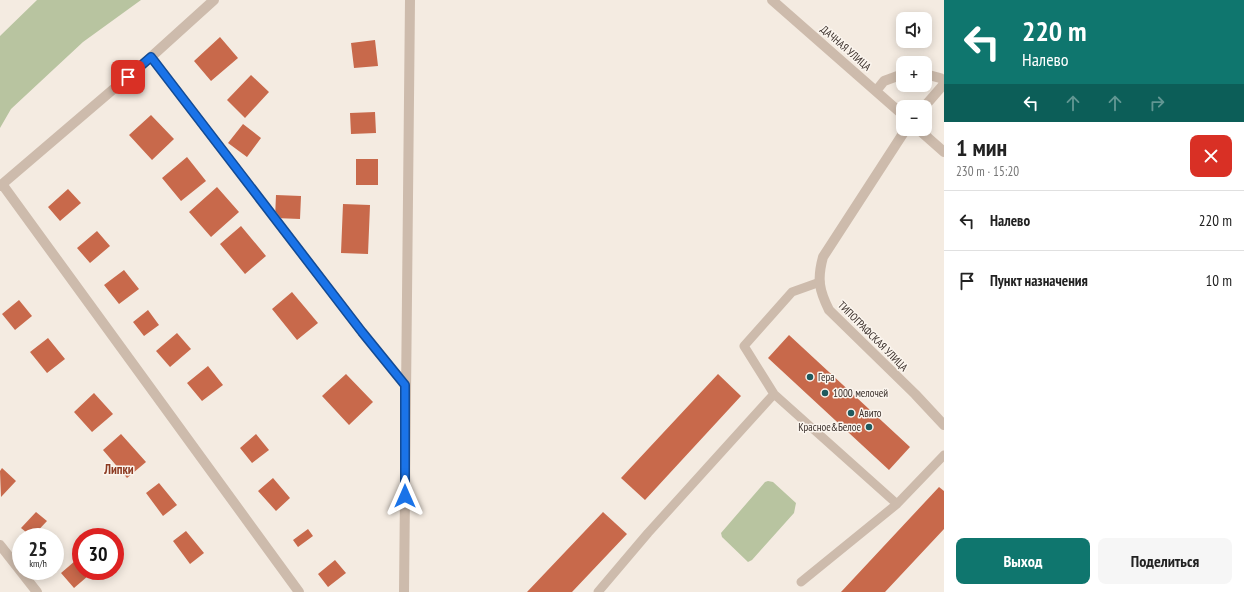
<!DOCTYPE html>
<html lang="ru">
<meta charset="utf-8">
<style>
:root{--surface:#fff;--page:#f6f6f6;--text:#222;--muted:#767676;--line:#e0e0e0;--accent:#0f766e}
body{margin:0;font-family:"PT Sans Narrow",sans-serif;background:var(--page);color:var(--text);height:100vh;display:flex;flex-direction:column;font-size:15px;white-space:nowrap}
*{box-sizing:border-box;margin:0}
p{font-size:13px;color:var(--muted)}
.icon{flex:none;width:22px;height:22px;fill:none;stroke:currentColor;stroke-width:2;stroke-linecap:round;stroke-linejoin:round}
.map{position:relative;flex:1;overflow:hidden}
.drawer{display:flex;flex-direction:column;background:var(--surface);width:300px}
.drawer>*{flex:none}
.banner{background:#0f766e;color:#fff;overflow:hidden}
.buttons{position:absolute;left:896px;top:12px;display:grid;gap:8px}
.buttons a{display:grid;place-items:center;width:36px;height:36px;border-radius:8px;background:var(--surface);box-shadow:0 2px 10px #0003;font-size:20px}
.speed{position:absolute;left:12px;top:528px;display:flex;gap:8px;font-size:20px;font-weight:700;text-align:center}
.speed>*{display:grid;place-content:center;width:52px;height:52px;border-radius:50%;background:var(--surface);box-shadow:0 2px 10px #0003;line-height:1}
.speed small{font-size:10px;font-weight:400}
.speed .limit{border:6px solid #d22;background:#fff;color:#111}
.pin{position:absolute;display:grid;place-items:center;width:34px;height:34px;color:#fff;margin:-17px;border-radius:8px;box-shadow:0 2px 6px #0006}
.me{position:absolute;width:44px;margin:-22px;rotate:0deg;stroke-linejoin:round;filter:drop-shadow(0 0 3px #0008)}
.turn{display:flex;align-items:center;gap:14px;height:84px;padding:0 12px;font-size:18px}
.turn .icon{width:52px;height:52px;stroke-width:2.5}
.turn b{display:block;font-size:28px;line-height:34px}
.lanes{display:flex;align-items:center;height:38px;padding:0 12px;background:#0003;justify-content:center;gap:20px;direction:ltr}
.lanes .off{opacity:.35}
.round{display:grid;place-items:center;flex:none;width:42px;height:42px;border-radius:8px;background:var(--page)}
.head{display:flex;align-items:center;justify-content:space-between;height:68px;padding:0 12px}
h1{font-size:24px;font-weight:800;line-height:30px}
.button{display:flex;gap:8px;margin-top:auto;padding:8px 12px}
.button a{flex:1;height:46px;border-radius:8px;background:var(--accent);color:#fff;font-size:16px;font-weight:800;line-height:46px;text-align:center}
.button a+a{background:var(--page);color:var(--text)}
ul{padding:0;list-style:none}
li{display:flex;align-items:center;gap:12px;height:60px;padding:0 12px;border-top:1px solid var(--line)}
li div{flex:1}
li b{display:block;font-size:15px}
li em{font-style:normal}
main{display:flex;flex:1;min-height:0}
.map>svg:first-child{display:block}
.green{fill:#b8c4a0}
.building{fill:#c8694b}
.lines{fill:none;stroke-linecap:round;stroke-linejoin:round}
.service{stroke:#cdbbac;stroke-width:9}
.minor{stroke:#cdbbac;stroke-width:10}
.route-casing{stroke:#114b97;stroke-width:10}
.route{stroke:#1a73e8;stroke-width:7}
.poi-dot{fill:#1f5a5e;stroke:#fbf5ee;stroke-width:1.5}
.labels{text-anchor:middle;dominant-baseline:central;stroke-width:3;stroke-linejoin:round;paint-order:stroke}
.street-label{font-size:11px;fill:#3b302b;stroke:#fbf5ee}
.poi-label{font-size:11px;fill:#3b302b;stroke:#fbf5ee;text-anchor:start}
.quarter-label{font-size:13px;font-weight:bold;fill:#8c3b22;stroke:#fbf5ee}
</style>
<main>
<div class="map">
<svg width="944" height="592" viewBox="0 0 944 592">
<rect width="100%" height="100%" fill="#f4ebe1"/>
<path class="green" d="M37,0H141L83,42L11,109L0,128V36Z
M768,481L773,482L796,503L794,513L752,560L748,562L722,537L721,533L765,482Z"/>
<path class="building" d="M220,37L238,58L211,81L194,61Z
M375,40L378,66L354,68L351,43Z
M251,75L269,92L245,118L227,100Z
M375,112L376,133L351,134L350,113Z
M151,115L174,139L152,160L129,135Z
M243,124L261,138L247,157L228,143Z
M187,157L206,181L181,201L162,178Z
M356,159H378V185H356Z
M217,187L239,212L211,237L189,212Z
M68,189L81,203L60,221L48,207Z
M276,195L301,196L300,219L275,218Z
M343,204L370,205L368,254L341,253Z
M241,226L266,256L245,274L220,244Z
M97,231L110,246L90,263L77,248Z
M124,270L139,289L119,304L104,285Z
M292,292L318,323L297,340L272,309Z
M19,300L32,316L15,330L2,314Z
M148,310L159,325L144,336L133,322Z
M177,333L191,349L170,367L156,351Z
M789,335L910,447L889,470L768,358Z
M48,338L65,359L47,373L30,352Z
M208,366L223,385L202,401L187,383Z
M346,374L373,402L349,425L322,396Z
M718,374L741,396L645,500L621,478Z
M94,393L113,414L92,432L74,412Z
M121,434L146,462L127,478L103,450Z
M256,434L269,450L252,463L240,448Z
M2,468L16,481L1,497L0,471Z
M273,478L290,498L276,511L258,491Z
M159,483L177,505L163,516L146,493Z
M939,487L944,491V529L885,592H841Z
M36,512L47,521L32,537L21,528Z
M603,512L627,534L572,592H527Z
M308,529L313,536L298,547L293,540Z
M186,531L204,553L190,564L173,541Z
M335,560L346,573L328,587L318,574Z
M75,561L81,568V571H84L88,576L74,588L61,573Z"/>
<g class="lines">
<path class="service" d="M774,394L744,346L792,292L820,282
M801,582L897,504L944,455
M598,592L648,533L774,394L897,504"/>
<path class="minor" d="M772,0L903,115
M151,57L362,332L405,385
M925,74L940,78L944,80
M876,91L884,81L903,74
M924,107L944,84
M906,129L823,257C817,279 819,290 829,310L915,394L944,425
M918,129L944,152
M2,184L299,592
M0,186L151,57L214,0
M0,545L37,592
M404,592L410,0"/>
</g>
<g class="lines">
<defs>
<path id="route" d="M128,77L151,57L362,332L405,385V496"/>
</defs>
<use href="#route" class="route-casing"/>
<use href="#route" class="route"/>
</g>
<g class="poi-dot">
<circle cx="810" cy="377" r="4"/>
<circle cx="825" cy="393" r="4"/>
<circle cx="851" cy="413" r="4"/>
<circle cx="869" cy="427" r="4"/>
</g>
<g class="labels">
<g class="street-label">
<text transform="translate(846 48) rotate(41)">ДАЧНАЯ УЛИЦА</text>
<text transform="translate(873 336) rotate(45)">ТИПОГРАФСКАЯ УЛИЦА</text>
</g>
<g class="poi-label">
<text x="818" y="377">Гера</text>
<text x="833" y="393">1000 мелочей</text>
<text x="859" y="413">Авито</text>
<text x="861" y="427" text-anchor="end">Красное&amp;Белое</text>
</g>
<g class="quarter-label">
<text x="119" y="469">Липки</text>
</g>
</g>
</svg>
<div class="buttons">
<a><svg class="icon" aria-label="sound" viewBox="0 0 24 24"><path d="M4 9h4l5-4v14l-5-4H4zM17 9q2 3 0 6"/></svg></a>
<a>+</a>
<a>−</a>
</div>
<div class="speed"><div>25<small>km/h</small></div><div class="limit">30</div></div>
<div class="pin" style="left:128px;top:77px;background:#d93025"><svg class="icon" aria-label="arrive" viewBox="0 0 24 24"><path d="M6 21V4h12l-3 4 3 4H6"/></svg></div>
<svg class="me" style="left:405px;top:496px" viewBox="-20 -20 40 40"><path d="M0-17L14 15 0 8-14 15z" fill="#1a73e8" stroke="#fff" stroke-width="4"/></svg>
</div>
<section class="drawer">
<div class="banner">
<div class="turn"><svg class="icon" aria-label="left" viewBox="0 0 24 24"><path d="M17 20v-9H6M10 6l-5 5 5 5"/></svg><div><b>220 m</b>Налево</div></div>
<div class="lanes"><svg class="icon" aria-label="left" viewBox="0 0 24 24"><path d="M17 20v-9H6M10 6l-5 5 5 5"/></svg><svg class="icon off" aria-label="ahead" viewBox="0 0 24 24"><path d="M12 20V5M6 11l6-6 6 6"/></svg><svg class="icon off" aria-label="ahead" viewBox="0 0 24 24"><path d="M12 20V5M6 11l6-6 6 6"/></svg><svg class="icon off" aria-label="right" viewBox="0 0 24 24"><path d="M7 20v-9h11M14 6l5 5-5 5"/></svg></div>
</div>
<div class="head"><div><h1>1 мин</h1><p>230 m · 15:20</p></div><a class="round" style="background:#d93025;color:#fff"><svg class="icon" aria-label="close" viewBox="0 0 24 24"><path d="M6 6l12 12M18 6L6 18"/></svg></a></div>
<ul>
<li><svg class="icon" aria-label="left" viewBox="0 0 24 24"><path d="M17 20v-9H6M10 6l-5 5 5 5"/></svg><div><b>Налево</b></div><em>220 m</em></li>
<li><svg class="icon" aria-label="arrive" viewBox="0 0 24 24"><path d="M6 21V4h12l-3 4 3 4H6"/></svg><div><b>Пункт назначения</b></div><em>10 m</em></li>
</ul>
<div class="button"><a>Выход</a><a>Поделиться</a></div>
</section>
</main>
